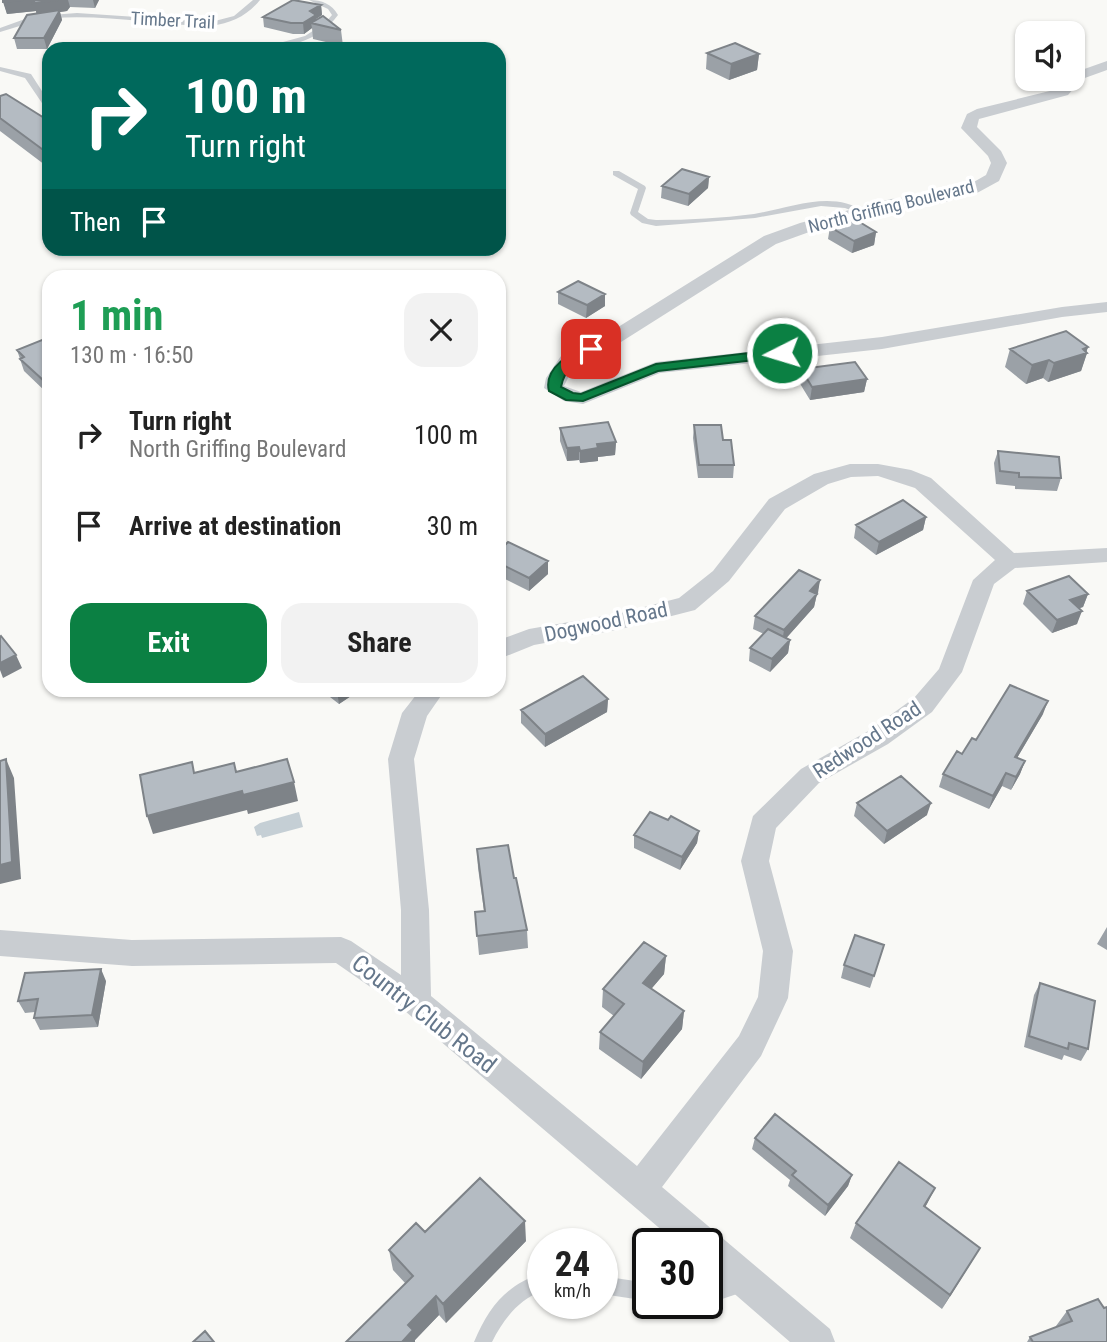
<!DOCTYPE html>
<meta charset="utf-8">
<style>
:root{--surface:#fff;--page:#f2f2f2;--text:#222;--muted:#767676;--accent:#0b8043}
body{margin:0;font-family:"Roboto Condensed",sans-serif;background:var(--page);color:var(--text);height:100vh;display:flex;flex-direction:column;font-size:26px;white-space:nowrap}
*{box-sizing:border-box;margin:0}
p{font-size:23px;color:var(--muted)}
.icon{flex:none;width:38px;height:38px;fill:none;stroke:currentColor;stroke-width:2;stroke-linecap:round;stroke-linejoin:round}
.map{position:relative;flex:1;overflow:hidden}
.details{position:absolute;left:42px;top:270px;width:464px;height:427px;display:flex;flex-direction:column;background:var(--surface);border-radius:21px;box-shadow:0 2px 5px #0004}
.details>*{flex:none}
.guide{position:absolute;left:42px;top:42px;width:464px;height:214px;border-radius:21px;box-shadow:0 2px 5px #0004;background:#00695c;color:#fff;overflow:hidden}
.controls{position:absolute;left:1015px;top:21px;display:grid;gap:14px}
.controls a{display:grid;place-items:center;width:70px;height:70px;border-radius:14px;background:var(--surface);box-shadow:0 2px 5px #0004;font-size:35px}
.speed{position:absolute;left:527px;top:1228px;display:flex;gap:14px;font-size:35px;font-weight:700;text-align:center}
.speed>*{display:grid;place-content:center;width:91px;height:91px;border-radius:50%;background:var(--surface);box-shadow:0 2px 5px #0004;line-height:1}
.speed small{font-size:18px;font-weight:400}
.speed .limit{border:4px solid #111;border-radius:10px;background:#fff;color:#111}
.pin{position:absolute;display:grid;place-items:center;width:60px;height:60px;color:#fff;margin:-30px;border-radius:14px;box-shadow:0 4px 10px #0006}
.me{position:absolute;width:77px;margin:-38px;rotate:265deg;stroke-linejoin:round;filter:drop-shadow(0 0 5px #0008)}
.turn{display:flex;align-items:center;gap:24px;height:147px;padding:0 28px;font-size:32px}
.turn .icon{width:91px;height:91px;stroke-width:2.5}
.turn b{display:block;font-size:49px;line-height:60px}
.then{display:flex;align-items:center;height:66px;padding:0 28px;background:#0003;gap:14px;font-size:26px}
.round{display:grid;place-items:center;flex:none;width:74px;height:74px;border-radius:21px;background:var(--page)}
.head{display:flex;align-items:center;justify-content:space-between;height:119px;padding:0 28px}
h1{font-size:42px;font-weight:700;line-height:52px;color:#1e9e55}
.action{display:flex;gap:14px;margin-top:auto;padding:14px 28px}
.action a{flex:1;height:80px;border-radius:21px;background:var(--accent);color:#fff;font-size:28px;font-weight:700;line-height:80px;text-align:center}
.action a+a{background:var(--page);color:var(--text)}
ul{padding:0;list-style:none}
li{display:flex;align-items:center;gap:21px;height:91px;padding:0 28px}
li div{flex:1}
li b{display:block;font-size:26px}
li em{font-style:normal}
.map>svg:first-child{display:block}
.water{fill:#c5cfd5}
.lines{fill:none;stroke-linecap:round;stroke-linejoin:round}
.service{fill:#c9cdd1;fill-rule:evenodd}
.minor{fill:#c9cdd1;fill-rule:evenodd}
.wall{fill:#9ba1a7}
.shaded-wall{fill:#7e8388}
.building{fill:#b4bbc2;stroke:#7e8388;stroke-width:2}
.route{fill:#0b8043;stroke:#07532c;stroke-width:2}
.labels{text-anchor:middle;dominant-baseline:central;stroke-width:7;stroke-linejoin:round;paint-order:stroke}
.far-street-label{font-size:18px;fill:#65778b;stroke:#fff}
.street-label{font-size:21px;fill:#65778b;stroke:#fff}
.near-street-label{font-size:24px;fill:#65778b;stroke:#fff}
</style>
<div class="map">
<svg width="1107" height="1342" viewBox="0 0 1107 1342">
<rect width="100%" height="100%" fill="#f9f9f6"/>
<path class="water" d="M299,812L303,827L262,838L261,835L257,836L254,827L260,823Z"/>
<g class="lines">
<path class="service" d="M253,0H260C247,16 232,23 211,26C158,25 105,14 53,18C34,20 18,27 0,32V28L25,19L51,15L77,13L211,22L234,16Z
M309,0C322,0 332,4 338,15C315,46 279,49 243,49L283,42L305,36L325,23L332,15L328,9Z
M0,67L31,74L49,102V109H46L25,78L0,71Z
M613,171H619L645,186L646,188L638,212L648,219L656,220C689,220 722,218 754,214C790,208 832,189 865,212L861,214L845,208L821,206L755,218L656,226L642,223L631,215L630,213L638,189L613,175Z
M542,1273V1291C519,1299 503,1320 492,1342H474C489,1307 505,1286 542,1273Z
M743,1275L749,1278L752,1284L749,1290L707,1304V1286Z
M602,1276L648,1283V1301L602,1294Z"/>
<path class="minor" d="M1107,61V70L1082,79L1068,95L979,119L977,127L1001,151L1007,163L999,181L977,193L938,204L892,209L812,231L776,244L621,342L575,364L564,386L581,392L656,362L882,337L1062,307L1107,302V312L1062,317L882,349L660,373L583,404L564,401L544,388L546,378L561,356L607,334L764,236L800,223L891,199L937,194L965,187L986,175L991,163L988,156L961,128L967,114L977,109L1058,89L1067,79H1073V73Z
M850,464H878L911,470L931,478L1014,553L1107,548V562L1015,568L994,584L962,672L932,712L888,744L819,783L776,828L769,861L793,951L788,998L761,1056L662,1187L830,1329L835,1342H790L707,1270V1244H678L405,1011L336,963L132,966L0,956V930L132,940L341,937L351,941L401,975V910L388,759L402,713L420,690H445L427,716L414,759L429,910L431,996L637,1166L739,1036L758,997L763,951L741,861L753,816L801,769L870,730L914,698L939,669L973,580L995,560L915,488L878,476L851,477L828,484L785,509L729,581L695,610L621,629L534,645L499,659V640L529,629L621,613L679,598L713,571L769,499L814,474Z"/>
</g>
<path class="wall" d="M3,0H99L95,8L70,7L67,11L60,12L62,20L47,49H17L14,38L36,13V11L7,14Z
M321,5L322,15L316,19V20L341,30L343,46L313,39L312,28L304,34H293L264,27L263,17Z
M707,53L759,54L757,70L729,80L706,69Z
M0,96L49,121V168L0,131Z
M709,177L708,188L688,206L661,198L662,186Z
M830,227L876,232L874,245L852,253L828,239Z
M293,248H321L303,255Z
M558,292L605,294V306L586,318L558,304Z
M49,339V392L47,393L24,371L17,350Z
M1088,347L1086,352L1087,353L1081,371L1048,382L1043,378L1026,384L1005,367L1010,349Z
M801,369L867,379L864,392L810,400L799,382Z
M694,425L723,440L734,465L733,478H698L693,438Z
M560,428L616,442L615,455L598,457V461L580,463L579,460L567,461L560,441Z
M998,451L1061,478L1057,491L1015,489V486L996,484L994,463Z
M926,517L923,530L876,555L854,538L856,525Z
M499,551L548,561V574L529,591L499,576Z
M820,580L814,607L786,638L790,640L788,653L770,672L749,661L750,648L764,634L753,629L755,616Z
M1027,591L1088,594L1083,607L1079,608L1077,624L1052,633L1023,604Z
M321,690H360L339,704Z
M608,699L607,712L545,747L521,723V710Z
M1043,714L1017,758L1025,761L1020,774L1011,790L1002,786L989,809L939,787L943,774L976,740Z
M857,803L927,815L884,844L854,816Z
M668,820L699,831L697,843L680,870L634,848V835Z
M477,849L514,878L527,930L528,948L479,955L475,912L484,911L478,868Z
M1107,927V950L1097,944Z
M884,945L870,988L841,978L844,965Z
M666,956L664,974L651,989L684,1011L682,1029L641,1079L599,1049L600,1032L614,1016L602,1007L603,989Z
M106,981L98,1027L40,1030L34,1018L35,1012L25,1013L18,1001Z
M1040,983L1088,1049L1081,1061L1064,1055L1062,1060L1024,1047L1034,995Z
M755,1138L852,1175L848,1186L825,1216L788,1186L790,1180L752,1149Z
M935,1188L925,1207L980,1248L942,1309L850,1238L856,1223Z
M425,1232L526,1241L446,1323L439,1315L415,1340V1342H346L406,1284L393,1270L389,1250Z
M1067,1311L1107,1342H1027L1030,1337L1057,1327L1056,1326Z"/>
<path class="shaded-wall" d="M23,0H68L70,7L67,11L60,12L62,20L47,49L36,11L7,14L3,2Z
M93,0H99L95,8Z
M321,5L322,15L316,19L317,25L311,23L312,28L304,34L303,23L310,11Z
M759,54L757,70L729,80L731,64Z
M49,151V164L46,152Z
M709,177L708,188L688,206L689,194Z
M876,232L874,245L852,253L854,241Z
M302,248H321L303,255Z
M605,294V306L586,318L587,305Z
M1088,347L1086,353H1087L1081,371L1048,382L1054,363Z
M1049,360L1043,378L1026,384L1032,365Z
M49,378V392L47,393L43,380Z
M867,379L864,392L810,400L812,387Z
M616,442L615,455L598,457V461L580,463V451L597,444Z
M579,447V460L567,461V448Z
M926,517L923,530L876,555L879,542Z
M548,561V574L529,591V578Z
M820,580L818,593L808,604L810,591Z
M817,594L814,607L782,643L784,630Z
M1088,594L1083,607L1066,613L1070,600Z
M1082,611L1077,624L1052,633L1057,620Z
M790,640L788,653L770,672L772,659Z
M16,655L22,668L3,678L0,670V663Z
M339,690H360L339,704L337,691Z
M608,699L607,712L545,747V734Z
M1048,701L1043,714L1010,770L1015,757Z
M6,759L14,778L21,879L0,884V865Z
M1025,761L1020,774L1011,790L1016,777Z
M1006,773L1002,786L989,809L993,796Z
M294,782L298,801L248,814L247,810L153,834L147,816L242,791Z
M931,803L927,815L884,844L887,831Z
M699,831L697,843L680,870L682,857Z
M666,956L664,974L641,1001L643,983Z
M101,969L106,981L98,1027L92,1015Z
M684,1011L682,1029L641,1079L643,1062Z
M852,1175L848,1186L825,1216L828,1205Z
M935,1188L927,1204L916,1222L924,1206Z
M525,1221L526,1241L446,1323L443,1304Z
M980,1248L971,1263L942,1309L950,1295Z
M436,1296L439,1315L415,1340V1342H402L408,1325Z"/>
<path class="building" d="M3,0H23L3,2Z
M35,0H58L33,3Z
M293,0L321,5L310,11L316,15L303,23H291L263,17Z
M60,10L44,38H14L27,15Z
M323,16L341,30L311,23Z
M735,43L759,54L731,64L707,53Z
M105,44L138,47L136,49H99Z
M6,94L49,121V151L46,152L0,118V96Z
M682,169L709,177L689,194L662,186Z
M853,218L876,232L854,241L830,227Z
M578,281L605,294L587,305L558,292Z
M1066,331L1088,347L1083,349L1087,353L1054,363L1049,360L1032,365L1010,349Z
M47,338L49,339V378L43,380L20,359L24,357L17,350Z
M855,362L867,379L812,387L801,369Z
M608,422L616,442L597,444L598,448L580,451L579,447L567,448L560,428Z
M694,425H721L723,440H731L734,465H699Z
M998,451L1059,457L1061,478L1019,477V473L1000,471Z
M903,500L926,517L879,542L856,525Z
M508,542L548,561L529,578L499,563V551Z
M799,570L820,580L810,591L817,594L784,630L755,616Z
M1069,576L1088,594L1070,600L1082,611L1057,620L1027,591Z
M768,629L790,640L772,659L750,648Z
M1,636L16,655L0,663V637Z
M583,676L608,699L545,734L521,710Z
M1010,685L1048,701L1015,757L1025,761L1016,777L1006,773L993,796L943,774L957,751L962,754L972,738L976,740Z
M6,759L12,862L0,865V761Z
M287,759L294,782L243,795L242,791L147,816L140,775L192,762L194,773L234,763L236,772Z
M901,776L931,803L887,831L857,803Z
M650,812L668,820L671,816L699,831L682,857L634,835Z
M508,845L514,878H516L527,930L477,936L475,912L485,911L477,849Z
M855,935L884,945L874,976L844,965Z
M644,942L666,956L643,983L684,1011L643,1062L600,1032L624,1004L603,989Z
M101,969L92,1015L34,1018L38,999L18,1001L25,973Z
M1040,983L1095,1001L1088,1049L1069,1043L1068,1049L1029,1036Z
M775,1114L852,1175L828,1205L792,1175L796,1171L755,1138Z
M899,1162L935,1188L924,1206L980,1248L950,1295L856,1223Z
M480,1178L525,1221L443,1304L436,1296L408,1325L413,1330L402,1342H346L413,1276L389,1250L416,1223L425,1232Z
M1098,1299L1104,1308L1107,1307V1342H1033L1030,1337L1072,1321L1067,1311Z
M205,1331L214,1342H193Z"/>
<path class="route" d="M591,345L595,346V352C578,360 565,366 561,387L573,393L581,394L656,364L782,349L788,353L782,357L658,371L583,401L566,400L549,391C543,368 572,351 591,345Z"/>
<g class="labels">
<g class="far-street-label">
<text transform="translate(173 20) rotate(3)">Timber Trail</text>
<text transform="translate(891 206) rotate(-14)">North Griffing Boulevard</text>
</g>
<g class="street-label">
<text transform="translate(606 622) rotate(-12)">Dogwood Road</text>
<text transform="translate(867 740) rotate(-33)">Redwood Road</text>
</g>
<g class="near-street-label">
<text transform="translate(424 1014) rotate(38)">Country Club Road</text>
</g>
</g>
</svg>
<div class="controls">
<a><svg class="icon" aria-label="sound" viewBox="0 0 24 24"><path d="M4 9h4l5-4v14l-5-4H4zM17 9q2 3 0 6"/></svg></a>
</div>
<div class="speed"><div>24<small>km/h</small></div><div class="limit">30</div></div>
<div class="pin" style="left:591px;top:349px;background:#d93025"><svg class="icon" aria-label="arrive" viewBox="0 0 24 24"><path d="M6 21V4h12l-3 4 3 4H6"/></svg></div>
<svg class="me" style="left:782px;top:353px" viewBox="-20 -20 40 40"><circle r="17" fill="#0b8043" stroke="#fff" stroke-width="3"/><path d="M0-11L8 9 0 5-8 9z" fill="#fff"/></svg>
<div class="guide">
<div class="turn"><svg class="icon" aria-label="right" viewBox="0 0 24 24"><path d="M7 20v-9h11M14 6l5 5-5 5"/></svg><div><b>100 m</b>Turn right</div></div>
<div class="then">Then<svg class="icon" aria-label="arrive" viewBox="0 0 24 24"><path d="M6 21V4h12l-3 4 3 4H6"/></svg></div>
</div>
<section class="details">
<div class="head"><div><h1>1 min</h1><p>130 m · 16:50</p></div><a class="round"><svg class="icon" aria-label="close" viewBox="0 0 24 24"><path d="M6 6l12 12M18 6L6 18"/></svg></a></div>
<ul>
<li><svg class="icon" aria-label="right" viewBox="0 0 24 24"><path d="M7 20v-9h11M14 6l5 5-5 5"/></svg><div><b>Turn right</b><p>North Griffing Boulevard</p></div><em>100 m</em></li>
<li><svg class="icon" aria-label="arrive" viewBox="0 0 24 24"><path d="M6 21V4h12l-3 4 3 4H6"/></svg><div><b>Arrive at destination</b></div><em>30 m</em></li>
</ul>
<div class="action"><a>Exit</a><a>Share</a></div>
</section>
</div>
